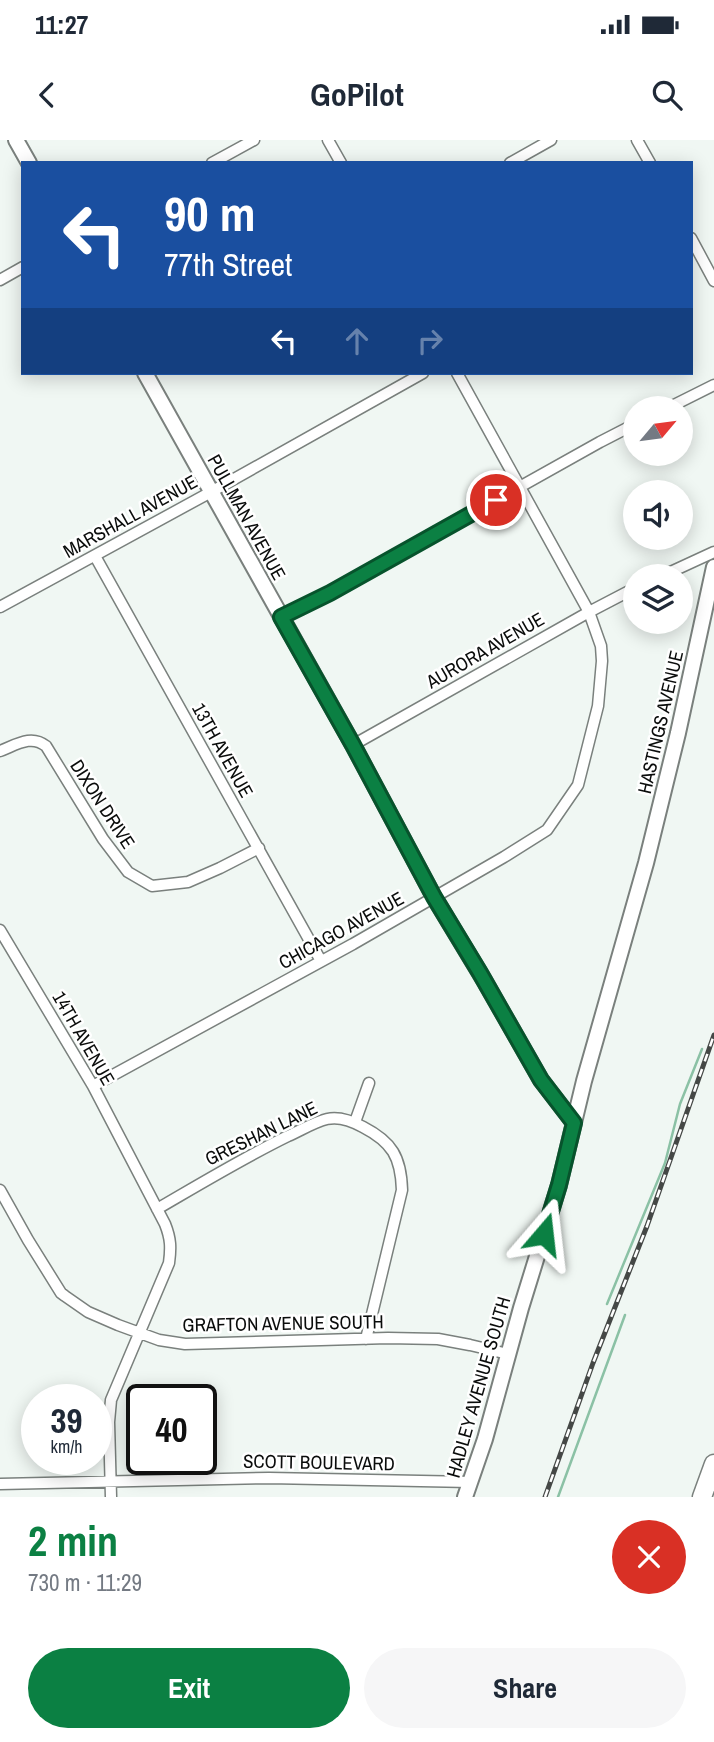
<!DOCTYPE html>
<meta charset="utf-8">
<style>
:root{--surface:#fff;--page:#f6f6f7;--text:#1f2937;--muted:#747a83;--accent:#0b8043}
body{margin:0;font-family:"Archivo Narrow",sans-serif;background:var(--page);color:var(--text);height:100vh;display:flex;flex-direction:column;font-size:26px;white-space:nowrap}
*{box-sizing:border-box;margin:0}
p{font-size:23px;color:var(--muted)}
.icon{flex:none;width:38px;height:38px;fill:none;stroke:currentColor;stroke-width:2;stroke-linecap:round;stroke-linejoin:round}
.map{position:relative;height:1357px;overflow:hidden}
.sheet{display:flex;flex-direction:column;background:var(--surface);flex:1}
.sheet>*{flex:none}
.guide{position:absolute;left:21px;top:21px;width:672px;height:214px;border-radius:0px;box-shadow:0 4px 18px #0003;background:#1a4fa0;color:#fff;overflow:hidden}
.needle{width:46px;rotate:61deg}
.fabs{position:absolute;left:623px;top:256px;display:grid;gap:14px}
.fabs a{display:grid;place-items:center;width:70px;height:70px;border-radius:50%;background:var(--surface);box-shadow:0 4px 18px #0003;font-size:35px}
.speed{position:absolute;left:21px;top:1244px;display:flex;gap:14px;font-size:35px;font-weight:700;text-align:center}
.speed>*{display:grid;place-content:center;width:91px;height:91px;border-radius:50%;background:var(--surface);box-shadow:0 4px 18px #0003;line-height:1}
.speed small{font-size:18px;font-weight:400}
.speed .limit{border:4px solid #111;border-radius:10px;background:#fff;color:#111}
.pin{position:absolute;display:grid;place-items:center;width:60px;height:60px;color:#fff;margin:-30px;border:4px solid #fff;border-radius:50%;box-shadow:0 2px 7px #0007}
.me{position:absolute;width:77px;margin:-38px;rotate:17deg;stroke-linejoin:round;filter:drop-shadow(0 0 5px #0008)}
.turn{display:flex;align-items:center;gap:24px;height:147px;padding:0 28px;font-size:32px}
.turn .icon{width:91px;height:91px;stroke-width:2.5}
.turn b{display:block;font-size:49px;line-height:60px}
.lanes{display:flex;align-items:center;height:66px;padding:0 28px;background:#0003;justify-content:center;gap:35px;direction:ltr}
.lanes .off{opacity:.35}
.round{display:grid;place-items:center;flex:none;width:74px;height:74px;border-radius:37px;background:var(--page)}
.headline{display:flex;align-items:center;justify-content:space-between;height:119px;padding:0 28px}
h1{font-size:42px;font-weight:700;line-height:52px;color:var(--accent)}
.button{display:flex;gap:14px;margin-top:auto;padding:14px 28px}
.button a{flex:1;height:80px;border-radius:42px;background:var(--accent);color:#fff;font-size:28px;font-weight:700;line-height:80px;text-align:center}
.button a+a{background:var(--page);color:var(--text)}
.status{display:flex;justify-content:space-between;align-items:center;height:49px;padding:0 35px;background:var(--surface);direction:ltr}
.status svg{height:19px;fill:currentColor}
header{display:flex;justify-content:space-between;align-items:center;height:91px;padding:0 28px;background:var(--surface);font-size:32px;font-weight:700}
.map>svg:first-child{display:block}
.lines{fill:none;stroke-linecap:round;stroke-linejoin:round}
.stream{stroke:#8bc1a5;stroke-width:2.5}
.street-casing{stroke:#7a807d;stroke-width:13}
.secondary-casing{stroke:#7a807d;stroke-width:18}
.highway-casing{stroke:#7a807d;stroke-width:21}
.street{stroke:#fff;stroke-width:10}
.secondary{stroke:#fff;stroke-width:14}
.highway{stroke:#fff;stroke-width:18}
.rail-casing{stroke:#454846;stroke-width:5}
.rail{stroke:#fff;stroke-width:2.5;stroke-dasharray:8;stroke-linecap:butt}
.route-casing{stroke:#07532c;stroke-width:18}
.route{stroke:#0b8043;stroke-width:12}
.labels{text-anchor:middle;dominant-baseline:central;stroke-width:5;stroke-linejoin:round;paint-order:stroke}
.street-label{font-size:19px;fill:#0a0c0b;stroke:#fff}
</style>
<div class="status"><b>11:27</b><svg viewBox="0 0 49 12"><path d="M0 12V9h3v3zM5 12V6h3v6zM10 12V3h3v9zM15 12V0h3v12zM26 1h20v11H26zM47 4h2v5h-2z"/></svg></div>
<header><svg class="icon" aria-label="back" viewBox="0 0 24 24"><path d="M15 5l-7 7 7 7"/></svg>GoPilot<svg class="icon" aria-label="search" viewBox="0 0 24 24"><circle cx="10" cy="10" r="6"/><path d="M15 15l6 6"/></svg></header>
<div class="map">
<svg width="714" height="1357" viewBox="0 0 714 1357">
<rect width="100%" height="100%" fill="#f0f7f3"/>
<g class="lines">
<path class="stream" d="M607,1164L665,1023L680,964L702,909
M558,1357L625,1175"/>
<defs>
<path id="street" d="M328,0L341,23
M637,0L650,23
M212,23L254,0
M510,23L551,0
M691,98L714,141
M0,140L23,127
M668,268L714,245
M95,416L321,821
M662,436L714,412
M0,467L211,352L423,233
M281,477L330,453L600,302L635,284
M353,605L589,472L635,448
M0,611C16,605 31,594 46,606L103,699L128,732L152,746L188,742L220,728L259,708
M0,790L93,946L165,1084C171,1099 171,1108 169,1123L111,1260L109,1282L111,1357
M93,946L353,804L504,717L547,690L578,645L598,566L602,521L601,506L589,472L457,233
M355,982L369,943
M0,1050L28,1100L61,1153L65,1156L88,1172L118,1185L159,1200L185,1204L388,1198L438,1199L470,1205L508,1214
M157,1069C200,1044 243,1018 288,996C300,991 314,982 327,979C340,976 352,981 363,987C392,1002 401,1017 402,1050L366,1199
M0,1344L269,1338L471,1342"/>
<path id="secondary" d="M16,0L29,23
M145,233L353,605L434,757L484,840L541,940L574,983
M465,1357L485,1299L521,1168L559,1045L584,941L646,723L678,593L714,427"/>
<path id="highway" d="M702,1357L714,1324"/>
</defs>
<use href="#street" class="street-casing"/>
<use href="#secondary" class="secondary-casing"/>
<use href="#highway" class="highway-casing"/>
<use href="#street" class="street"/>
<use href="#secondary" class="secondary"/>
<use href="#highway" class="highway"/>
<defs>
<path id="rail" d="M545,1357L593,1223L647,1086L714,895"/>
</defs>
<use href="#rail" class="rail-casing"/>
<use href="#rail" class="rail"/>
</g>
<g class="lines">
<defs>
<path id="route" d="M496,360L330,453L281,477L353,605L434,757L480,833L541,940L574,983L559,1045L544,1094"/>
</defs>
<use href="#route" class="route-casing"/>
<use href="#route" class="route"/>
</g>
<g class="labels">
<g class="street-label">
<text transform="translate(130 376) rotate(-29)">MARSHALL AVENUE</text>
<text transform="translate(247 377) rotate(61)">PULLMAN AVENUE</text>
<text transform="translate(485 510) rotate(-30)">AURORA AVENUE</text>
<text transform="translate(660 582) rotate(-77)">HASTINGS AVENUE</text>
<text transform="translate(223 610) rotate(61)">13TH AVENUE</text>
<text transform="translate(103 664) rotate(57)">DIXON DRIVE</text>
<text transform="translate(341 790) rotate(-29)">CHICAGO AVENUE</text>
<text transform="translate(84 898) rotate(60)">14TH AVENUE</text>
<text transform="translate(261 993) rotate(-26)">GRESHAN LANE</text>
<text transform="translate(283 1183) rotate(-1)">GRAFTON AVENUE SOUTH</text>
<text transform="translate(478 1247) rotate(-74)">HADLEY AVENUE SOUTH</text>
<text transform="translate(319 1322) rotate(1)">SCOTT BOULEVARD</text>
</g>
</g>
</svg>
<div class="fabs">
<a><svg class="needle" viewBox="-14 -14 28 28"><path d="M0-13l5 13h-10z" fill="#e53935"/><path d="M0 13l5-13h-10z" fill="#747a83"/></svg></a>
<a><svg class="icon" aria-label="sound" viewBox="0 0 24 24"><path d="M4 9h4l5-4v14l-5-4H4zM17 9q2 3 0 6"/></svg></a>
<a><svg class="icon" aria-label="layers" viewBox="0 0 24 24"><path d="M12 4l9 5-9 5-9-5zM3 14l9 5 9-5"/></svg></a>
</div>
<div class="speed"><div>39<small>km/h</small></div><div class="limit">40</div></div>
<div class="pin" style="left:496px;top:360px;background:#d93025"><svg class="icon" aria-label="arrive" viewBox="0 0 24 24"><path d="M6 21V4h12l-3 4 3 4H6"/></svg></div>
<svg class="me" style="left:544px;top:1094px" viewBox="-20 -20 40 40"><path d="M0-17L14 15 0 8-14 15z" fill="#0b8043" stroke="#fff" stroke-width="4"/></svg>
<div class="guide">
<div class="turn"><svg class="icon" aria-label="left" viewBox="0 0 24 24"><path d="M17 20v-9H6M10 6l-5 5 5 5"/></svg><div><b>90 m</b>77th Street</div></div>
<div class="lanes"><svg class="icon" aria-label="left" viewBox="0 0 24 24"><path d="M17 20v-9H6M10 6l-5 5 5 5"/></svg><svg class="icon off" aria-label="ahead" viewBox="0 0 24 24"><path d="M12 20V5M6 11l6-6 6 6"/></svg><svg class="icon off" aria-label="right" viewBox="0 0 24 24"><path d="M7 20v-9h11M14 6l5 5-5 5"/></svg></div>
</div>
</div>
<section class="sheet">
<div class="headline"><div><h1>2 min</h1><p>730 m · 11:29</p></div><a class="round" style="background:#d93025;color:#fff"><svg class="icon" aria-label="close" viewBox="0 0 24 24"><path d="M6 6l12 12M18 6L6 18"/></svg></a></div>
<div class="button"><a>Exit</a><a>Share</a></div>
</section>
